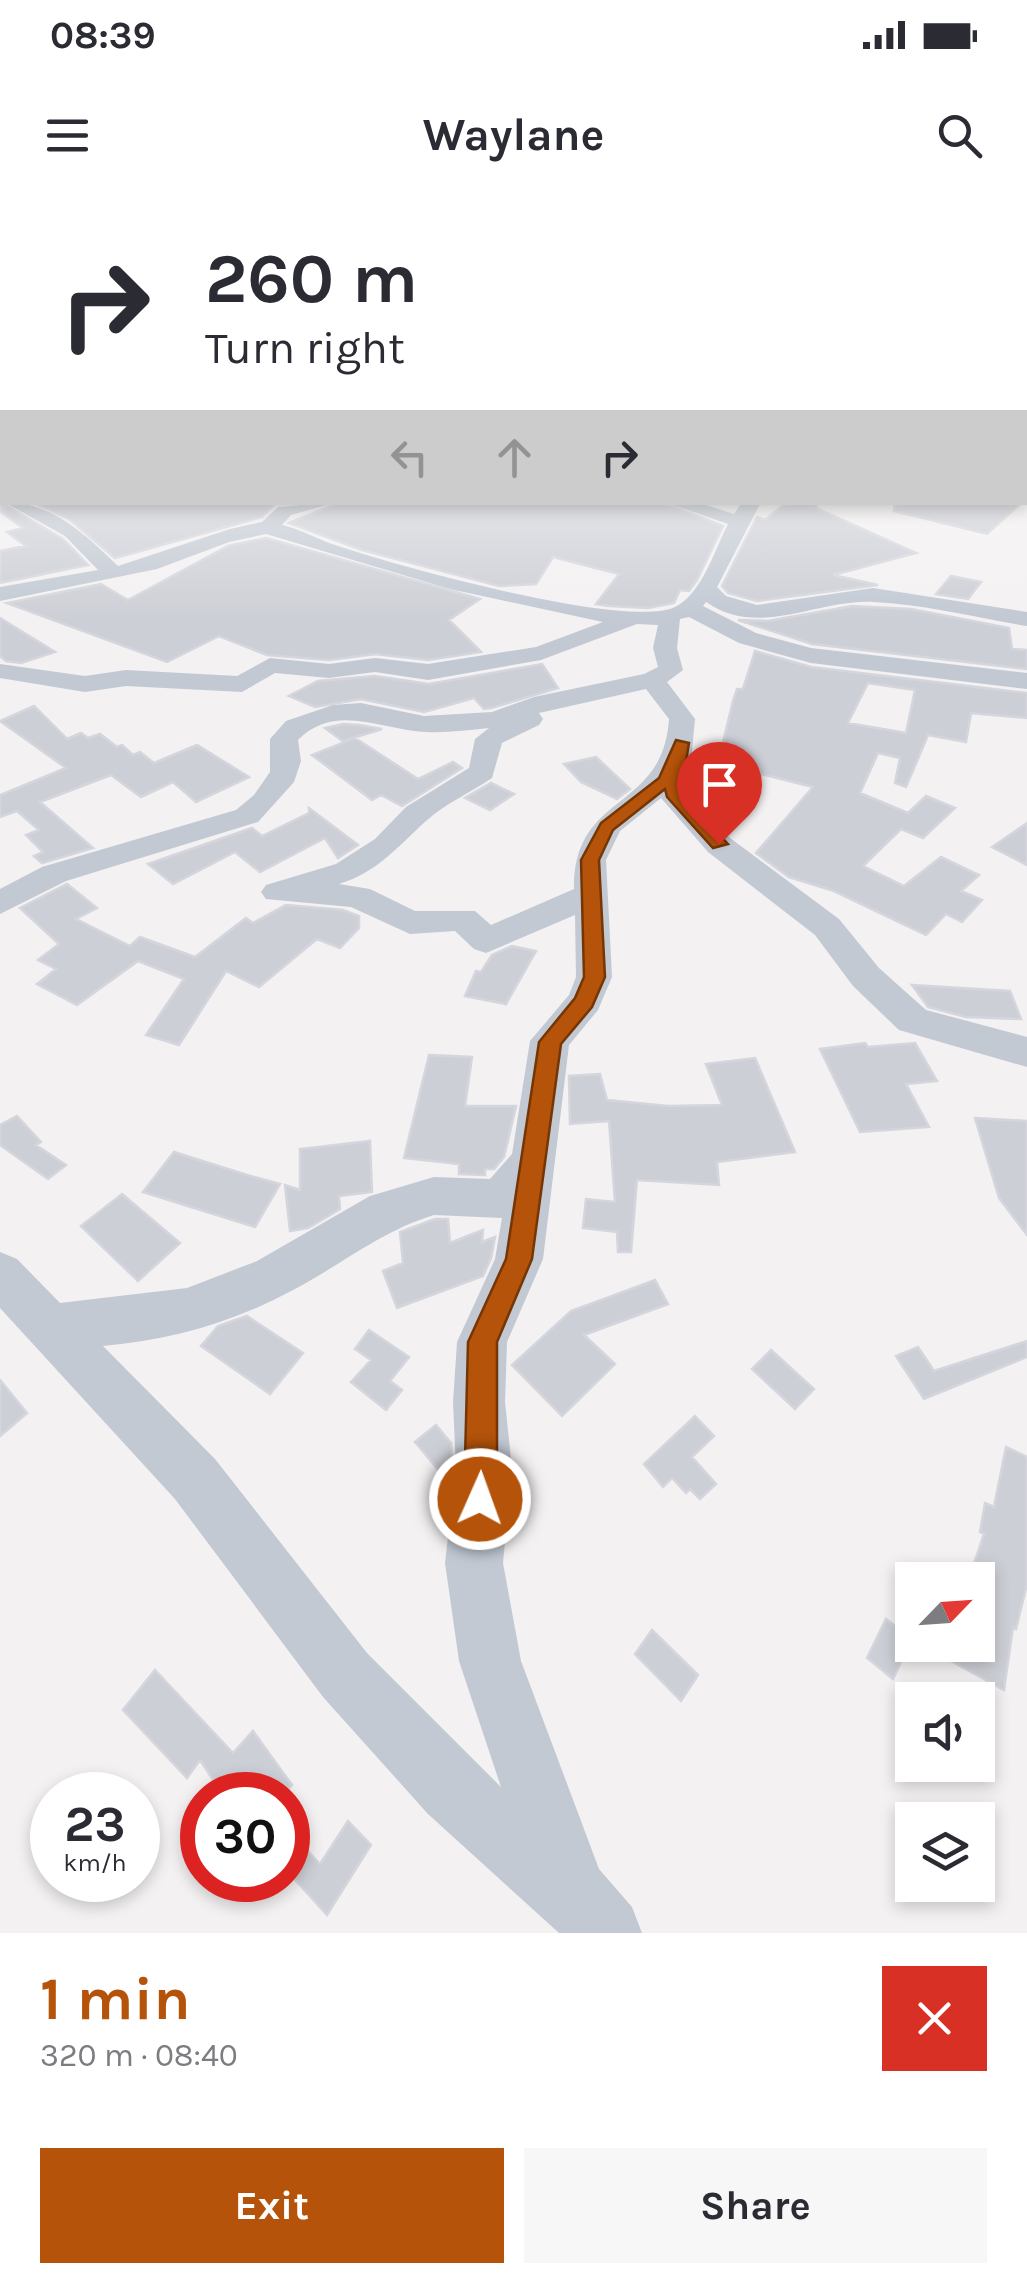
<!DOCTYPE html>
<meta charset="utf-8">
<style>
:root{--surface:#fff;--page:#f7f7f7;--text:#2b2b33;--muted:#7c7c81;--accent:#b45309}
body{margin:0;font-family:Karla,sans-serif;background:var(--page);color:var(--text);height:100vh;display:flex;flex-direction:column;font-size:38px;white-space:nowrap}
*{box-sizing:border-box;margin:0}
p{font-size:32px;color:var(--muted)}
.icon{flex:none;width:55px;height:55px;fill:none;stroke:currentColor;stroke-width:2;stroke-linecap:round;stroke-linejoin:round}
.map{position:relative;height:1733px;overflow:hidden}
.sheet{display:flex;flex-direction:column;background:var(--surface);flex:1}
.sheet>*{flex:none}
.banner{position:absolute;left:0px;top:0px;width:1028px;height:305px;box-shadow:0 5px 15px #0003;background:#fff;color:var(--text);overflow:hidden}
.needle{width:65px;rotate:65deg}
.fabs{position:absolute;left:895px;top:1362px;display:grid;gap:20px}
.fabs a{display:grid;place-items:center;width:100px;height:100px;border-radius:0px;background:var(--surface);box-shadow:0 5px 15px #0003;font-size:50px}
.speed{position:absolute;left:30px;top:1572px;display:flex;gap:20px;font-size:50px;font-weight:700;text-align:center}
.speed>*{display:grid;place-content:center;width:130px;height:130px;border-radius:50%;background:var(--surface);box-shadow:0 5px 15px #0003;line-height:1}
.speed small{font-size:25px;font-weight:400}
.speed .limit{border:15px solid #d22;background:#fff;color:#111}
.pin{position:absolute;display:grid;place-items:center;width:85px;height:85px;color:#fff;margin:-102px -42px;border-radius:50% 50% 50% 0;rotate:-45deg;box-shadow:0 0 10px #0007}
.pin .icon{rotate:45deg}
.me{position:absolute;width:110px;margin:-55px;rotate:2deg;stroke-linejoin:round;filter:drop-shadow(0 0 8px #0008)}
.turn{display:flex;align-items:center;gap:35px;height:210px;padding:0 40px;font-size:45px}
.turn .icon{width:130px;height:130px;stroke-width:2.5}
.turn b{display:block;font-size:70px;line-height:85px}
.lanes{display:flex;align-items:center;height:95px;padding:0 40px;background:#0003;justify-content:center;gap:50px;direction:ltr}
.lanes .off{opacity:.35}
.round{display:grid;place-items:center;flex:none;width:105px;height:105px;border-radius:0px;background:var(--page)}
.summary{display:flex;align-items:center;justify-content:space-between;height:170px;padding:0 40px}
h1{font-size:60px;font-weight:700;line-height:75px;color:var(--accent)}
.cta{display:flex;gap:20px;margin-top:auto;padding:20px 40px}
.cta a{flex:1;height:115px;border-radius:0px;background:var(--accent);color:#fff;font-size:40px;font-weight:700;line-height:115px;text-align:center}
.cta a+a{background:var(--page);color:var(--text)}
.status{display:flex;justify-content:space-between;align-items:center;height:70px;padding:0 50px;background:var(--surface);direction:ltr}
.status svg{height:28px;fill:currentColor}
header{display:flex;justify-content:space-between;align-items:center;height:130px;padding:0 40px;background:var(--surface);font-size:45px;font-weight:700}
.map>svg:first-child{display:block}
.building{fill:#cdcfd6;stroke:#d5d6dd;stroke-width:2.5;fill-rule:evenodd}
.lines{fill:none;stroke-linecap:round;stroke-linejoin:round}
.minor{fill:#c2c9d3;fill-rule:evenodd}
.route{fill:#b45309;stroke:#753606;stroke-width:2.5}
</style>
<div class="status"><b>08:39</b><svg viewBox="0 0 49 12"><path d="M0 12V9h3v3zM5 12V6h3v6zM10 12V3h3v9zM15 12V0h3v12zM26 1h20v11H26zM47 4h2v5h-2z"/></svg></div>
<header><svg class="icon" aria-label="menu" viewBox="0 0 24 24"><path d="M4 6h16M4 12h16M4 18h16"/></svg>Waylane<svg class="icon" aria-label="search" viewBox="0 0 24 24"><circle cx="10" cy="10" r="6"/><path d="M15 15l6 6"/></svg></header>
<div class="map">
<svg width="1027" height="1733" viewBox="0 0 1027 1733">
<rect width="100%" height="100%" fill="#f3f1f1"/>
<path class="building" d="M0,302L63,339L88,365L0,383V351L26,346L7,332L23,328L0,311Z
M33,302H287L275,304L262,317L115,358L69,319Z
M340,302H662L723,326L697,380L689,391L680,390L674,403L648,408L609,406L596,404L619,374L553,357L536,384L499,386L362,350L289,323Z
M787,302H818L816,308L916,353L833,375L878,385L757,401L728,393L722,386L757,317L765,320Z
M895,302H1019L1020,304L987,334L894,311Z
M266,338L480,399L449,420L481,452L428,460L375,454L329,460L267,455L219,436L167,462L7,403L101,384L128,400L228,346Z
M951,376L981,382L968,399L936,394Z
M852,406L911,409L1009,428L1012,449L1027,450V469L812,444L738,420L768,421Z
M0,418L55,452L21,463L6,461L0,456Z
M755,451L811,467L1027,493V518L971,513L966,542L928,535L906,587L895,583L900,558L878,553L860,593L908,613L926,596L955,608L923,638L901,629L863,666L904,686L941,657L979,675L961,691L982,700L962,722L946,714L926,735L834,691L789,677L756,653L813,587L718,563L733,501L737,489H743ZM868,483L915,490L906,533L848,523Z
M542,464L558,488L491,508L484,509L474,498L424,512L361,499L315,507L289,496L318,481L375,476L429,484Z
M34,506L67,539L81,533L88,538L100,534L117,547L122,545L133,555L140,552L154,563L197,545L249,577L196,602L173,582L141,597L111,575L40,602L93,648L42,663L34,656L43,652L26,635L39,630L17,611L0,617V595L66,568L0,521Z
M343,524L359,525L382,529L343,541L325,528Z
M355,538L418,579L453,562L462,568L402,606L381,595L372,600L312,555Z
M596,557L630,589L617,599L581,582L564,564Z
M491,583L514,594L490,610L465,598Z
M309,608L358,645L338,658L325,638L260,672L235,652L173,684L148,664L252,628L262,636L309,613Z
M1027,623V665L992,647Z
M67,684L97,708L76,719L130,746L140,737L195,757L246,718L253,723L286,705L343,710L359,716V728L340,748L317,739L259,787L226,771L179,845L146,835L184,779L138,761L77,805L37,784L56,769L38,760L59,744L20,708Z
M512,746L536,751L506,804L465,796L476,771L481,772L492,755Z
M912,785L1010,791L1021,819L966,817L928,807Z
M865,843L868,847L915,843L937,881L906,884L929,927L860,932L820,849Z
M429,855L472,857L465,906H516L504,957L494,969H485V975L459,974V964L404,958Z
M755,858L795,952L717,962L719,985L637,980L631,1052H618L617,1032L583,1028L586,999L615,1002L609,921L570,924L569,876L600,874L607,900L668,906L722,905L706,864Z
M17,916L41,942L36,945L66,965L48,979L0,945V925Z
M975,918L1027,921V1035L999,998Z
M370,941L372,992L339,996L340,1009L308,1028L290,1031L285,985L300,990V949Z
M174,952L247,975L280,984L255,1027L143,992Z
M122,994L180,1043L138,1081L81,1026Z
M435,1019H448L450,1043L483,1030L482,1042L495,1037L491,1058L483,1076L397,1108L383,1071L403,1063L400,1032Z
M655,1080L668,1104L584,1135L615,1164L562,1216L512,1165L571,1111Z
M247,1116L303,1153L270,1194L201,1146L218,1126Z
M369,1130L409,1157L390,1181L402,1190L386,1210L351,1182L371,1160L355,1149Z
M1027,1141V1157L924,1199L896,1156L918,1147L934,1171Z
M771,1150L814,1189L795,1209L752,1169Z
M0,1180L27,1213L0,1236Z
M695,1216L714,1236L692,1257L716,1284L700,1299L690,1289L686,1293L672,1278L663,1287L644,1264Z
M436,1225L451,1243L452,1274L446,1279L415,1242Z
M1006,1247L1027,1257V1384L1016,1429L1013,1427L1004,1490L922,1445H978V1388L982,1369L974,1364L984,1334L980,1332L985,1303L994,1307Z
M886,1419L912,1439L893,1479L867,1458Z
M652,1430L698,1475L681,1501L635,1454Z
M155,1470L233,1553L253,1531L292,1585L283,1595H223L200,1560L187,1578L123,1510Z
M348,1621L371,1645L327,1715L288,1672V1630L320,1664Z"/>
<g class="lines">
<path class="minor" d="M0,201H2V209H0Z
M1027,236V247L1025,248V237Z
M1025,291L1027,292V304L1023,302Z
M4,302C52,302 85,334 118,366L230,329L262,322L278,307L337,302L291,315L282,325C300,329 315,338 332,344C390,364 625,430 675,407C702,394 715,349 728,324L665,302H696L734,314L742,302H761L717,387L726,396L757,405L873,388L1027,412V426C977,418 924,404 873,402C817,399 759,439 706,402L703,406L756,433L811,448L1027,473V489L811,463L739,443L689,417L680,419L677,448L683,470L667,482L695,519L688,593L730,638L839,719L879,768L926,810L1027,837V867L899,830L853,786L815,735L708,652L661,598L620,631L606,660L612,777L598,810L569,845L543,1059L507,1142L505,1202L512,1268L503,1363L521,1461L599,1669L632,1707L642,1733H559L428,1614L323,1497L175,1299L0,1108V1052L17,1059L60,1103L187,1088L257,1061L370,996L434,977L490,979L512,954L530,841L569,795L576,777L575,715L486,753L474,749L455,731L410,734L351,707L266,699L261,692L266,685L336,664L375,639L406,607L469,568L475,539L489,528C468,530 447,533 426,532C382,530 335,502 298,540L301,561L294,582L258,622L66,681L0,714V689L42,667L236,610L254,595L270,572V539L286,521L333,505L361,503L424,516L492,512L534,497L644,474L658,467L653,448L658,425L637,424L541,460L428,480L375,472L329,478L275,473L242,492L126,486L85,492L0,478V464L85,476L126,470L237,476L270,458L329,464L375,458L428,464L536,447L603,422L450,389L266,334L229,342L157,369L0,401V387L98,370L65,336ZM646,489L669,519C663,613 573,591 574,689L491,725L475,711H415L370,689L339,684C378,672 397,647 426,621C445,604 471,592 492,578L502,543L539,525L543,519L539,513ZM434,1015L502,1018L495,1059L457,1142L453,1202L456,1268L445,1363L459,1461L501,1587L367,1453L215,1259L103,1146C170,1140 232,1123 293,1090C341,1065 381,1031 434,1015Z"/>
</g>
<linearGradient id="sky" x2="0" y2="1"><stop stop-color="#83bdeb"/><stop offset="0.42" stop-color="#faf9f9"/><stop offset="1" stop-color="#faf9f9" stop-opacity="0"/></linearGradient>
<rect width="1027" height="421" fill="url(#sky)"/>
<path class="route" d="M676,540L689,543L681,593L728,644L713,648L667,597L665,589L613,630L599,660L605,777L592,807L561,844L532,1059L497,1142V1299L492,1311L480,1315L469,1311L464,1299L468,1142L506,1059L539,842L575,798L584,777L581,660L601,623L659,578Z"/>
</svg>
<div class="fabs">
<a><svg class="needle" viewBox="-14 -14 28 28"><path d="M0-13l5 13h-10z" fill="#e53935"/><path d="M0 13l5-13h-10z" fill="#7c7c81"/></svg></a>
<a><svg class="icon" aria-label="sound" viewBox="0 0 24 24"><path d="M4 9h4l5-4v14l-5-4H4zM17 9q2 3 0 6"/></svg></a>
<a><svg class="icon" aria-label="layers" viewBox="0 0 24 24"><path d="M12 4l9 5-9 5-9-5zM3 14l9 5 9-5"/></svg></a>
</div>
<div class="speed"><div>23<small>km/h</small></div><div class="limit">30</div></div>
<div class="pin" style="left:719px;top:644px;background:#d93025"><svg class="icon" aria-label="arrive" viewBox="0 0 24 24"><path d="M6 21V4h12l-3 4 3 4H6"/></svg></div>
<svg class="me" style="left:480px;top:1299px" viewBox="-20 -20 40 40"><circle r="17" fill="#b45309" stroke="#fff" stroke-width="3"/><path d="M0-11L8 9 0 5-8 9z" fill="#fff"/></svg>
<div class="banner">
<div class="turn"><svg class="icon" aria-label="right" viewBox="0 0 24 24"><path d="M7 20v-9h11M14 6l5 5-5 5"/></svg><div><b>260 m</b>Turn right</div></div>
<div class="lanes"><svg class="icon off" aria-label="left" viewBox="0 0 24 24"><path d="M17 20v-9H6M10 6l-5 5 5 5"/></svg><svg class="icon off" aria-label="ahead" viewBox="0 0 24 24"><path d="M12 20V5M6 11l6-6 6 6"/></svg><svg class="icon" aria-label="right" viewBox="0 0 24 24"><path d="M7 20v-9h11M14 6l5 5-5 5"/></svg></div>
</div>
</div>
<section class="sheet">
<div class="summary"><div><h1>1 min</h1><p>320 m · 08:40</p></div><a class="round" style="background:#d93025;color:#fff"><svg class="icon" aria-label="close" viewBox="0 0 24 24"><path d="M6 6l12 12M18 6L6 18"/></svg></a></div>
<div class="cta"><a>Exit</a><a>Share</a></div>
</section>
